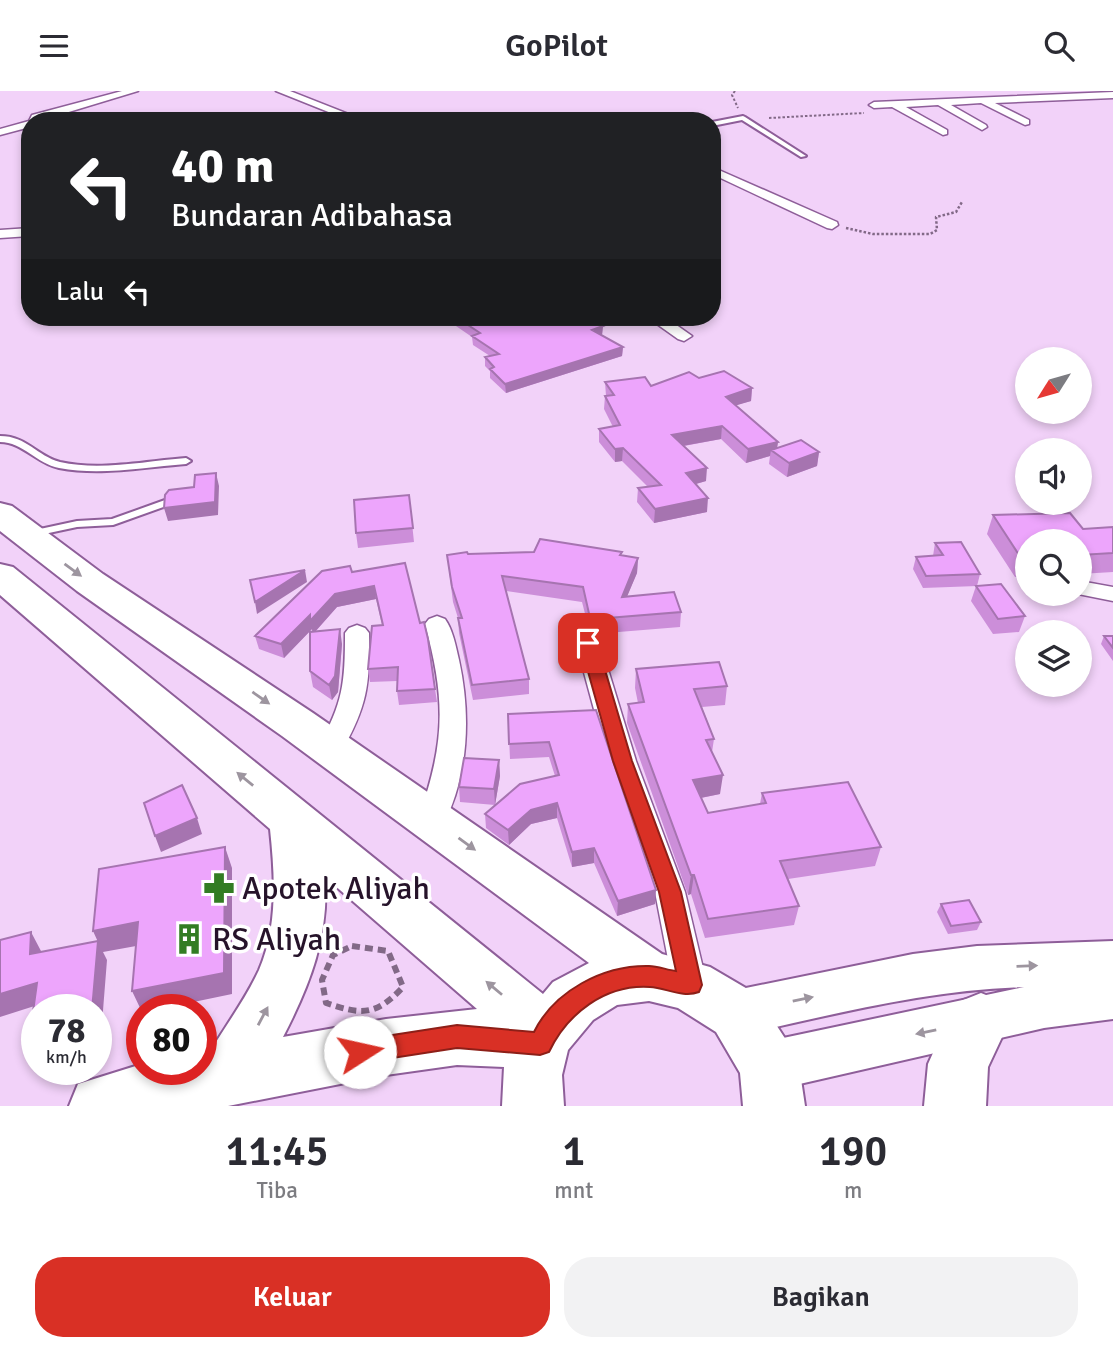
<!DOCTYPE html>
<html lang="id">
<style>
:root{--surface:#fff;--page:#f2f2f3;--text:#2b2b33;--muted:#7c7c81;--accent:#d93025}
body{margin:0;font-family:Signika,sans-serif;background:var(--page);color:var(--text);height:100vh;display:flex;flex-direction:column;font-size:26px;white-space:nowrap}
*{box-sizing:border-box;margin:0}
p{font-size:23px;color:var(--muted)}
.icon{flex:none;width:38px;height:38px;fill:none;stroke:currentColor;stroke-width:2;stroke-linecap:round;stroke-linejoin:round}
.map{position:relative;height:1015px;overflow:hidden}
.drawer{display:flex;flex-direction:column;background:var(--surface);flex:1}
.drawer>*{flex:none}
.hud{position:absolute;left:21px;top:21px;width:700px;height:214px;border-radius:28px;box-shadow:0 4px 10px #0003;background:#202124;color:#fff;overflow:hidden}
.needle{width:46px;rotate:233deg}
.fabs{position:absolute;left:1015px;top:256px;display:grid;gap:14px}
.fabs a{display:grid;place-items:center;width:77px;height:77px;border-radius:50%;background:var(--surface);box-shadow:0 4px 10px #0003;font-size:35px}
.speed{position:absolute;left:21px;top:903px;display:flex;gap:14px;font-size:35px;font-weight:700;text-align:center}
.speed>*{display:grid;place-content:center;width:91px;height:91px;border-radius:50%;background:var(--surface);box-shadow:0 4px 10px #0003;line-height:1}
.speed small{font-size:18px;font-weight:400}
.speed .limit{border:10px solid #d22;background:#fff;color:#111}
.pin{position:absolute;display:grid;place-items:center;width:60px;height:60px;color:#fff;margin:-30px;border-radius:14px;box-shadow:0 4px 10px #0006}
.me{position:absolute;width:77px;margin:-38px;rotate:80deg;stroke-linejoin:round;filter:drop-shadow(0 0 5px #0008)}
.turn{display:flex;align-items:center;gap:24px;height:147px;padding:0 35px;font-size:32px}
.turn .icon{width:91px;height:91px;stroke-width:2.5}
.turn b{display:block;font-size:49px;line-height:60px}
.then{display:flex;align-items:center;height:66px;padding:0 35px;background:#0003;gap:14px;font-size:26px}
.eta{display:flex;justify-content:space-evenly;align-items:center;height:119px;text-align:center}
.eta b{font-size:42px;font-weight:600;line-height:49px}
.primary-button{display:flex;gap:14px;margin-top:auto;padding:14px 35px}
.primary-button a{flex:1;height:80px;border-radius:28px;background:var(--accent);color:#fff;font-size:28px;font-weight:600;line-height:80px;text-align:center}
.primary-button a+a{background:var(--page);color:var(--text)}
header{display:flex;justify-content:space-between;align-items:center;height:91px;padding:0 35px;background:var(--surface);font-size:32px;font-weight:600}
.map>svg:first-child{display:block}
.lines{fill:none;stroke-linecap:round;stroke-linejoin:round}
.service-casing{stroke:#8e5e99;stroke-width:4}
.minor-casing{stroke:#8e5e99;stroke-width:3}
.secondary-casing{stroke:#8e5e99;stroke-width:4}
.trunk-casing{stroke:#8e5e99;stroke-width:4}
.path-far2{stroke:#826987;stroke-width:2;stroke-dasharray:2.5 2;stroke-linecap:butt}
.path-far1{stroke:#826987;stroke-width:2.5;stroke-dasharray:2.5 2;stroke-linecap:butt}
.path{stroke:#826987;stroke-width:6;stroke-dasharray:8 5;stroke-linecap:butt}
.service{fill:#fff;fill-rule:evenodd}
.minor{fill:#fff;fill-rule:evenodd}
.secondary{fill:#fff;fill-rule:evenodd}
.trunk{fill:#fff;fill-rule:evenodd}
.wall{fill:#cc8ed9}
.shaded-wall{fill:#a674b0}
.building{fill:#eda5fc;stroke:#a674b0;stroke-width:2}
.oneway{fill:#9d959f}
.route{fill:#d93025;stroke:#8d1f18;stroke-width:2}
.labels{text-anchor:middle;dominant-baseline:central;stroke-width:7;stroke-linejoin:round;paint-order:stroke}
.near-poi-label{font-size:32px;fill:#26132a;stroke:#fff;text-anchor:start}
</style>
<header><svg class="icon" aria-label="menu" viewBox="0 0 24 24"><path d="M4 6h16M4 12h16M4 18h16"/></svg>GoPilot<svg class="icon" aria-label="search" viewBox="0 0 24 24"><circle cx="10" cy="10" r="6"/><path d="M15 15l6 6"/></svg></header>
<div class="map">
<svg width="1113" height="1015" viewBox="0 0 1113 1015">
<rect width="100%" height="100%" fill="#f2d2f9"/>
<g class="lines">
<defs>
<path id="service" d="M743,25L745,26L806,65L801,66L742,29L712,35V31Z
M0,345C27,345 37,365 60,371C100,380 146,370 186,367L191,370L186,373C145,376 101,385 59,377C37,373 23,351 0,351Z
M165,409L170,412L169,414L113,434L77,436L30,446L24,443L26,441L77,430L112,428Z"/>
<path id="minor" d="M122,0H138L39,30H30V36L0,44V38L29,30L32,24Z
M276,0H290L366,30H351Z
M1113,1V7L995,12L1029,29V33L1025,34L981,12L951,14L986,34L987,36L982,39L938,14L906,16L947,39V43L943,44L892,16L874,17L869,14L874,11Z
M712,76L837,131L838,134L832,138L827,137L712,83Z
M30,137V145L0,147V139Z
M647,226H665L692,245L684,250L678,248Z
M1080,490L1113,496V510L1073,502H1080Z
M437,525L445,528C453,539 456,556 459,569C471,624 469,685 442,736L432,739L422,736L418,728C445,653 446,610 425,533L429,528Z
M357,534L365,537L369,542C370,595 367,616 340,663L331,666L322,663L318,656C343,612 345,592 345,542L349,537Z
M588,544L596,546L600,552L636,670L685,801L707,894L702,905L690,909L678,905L673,894L655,801L608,670L576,552L580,546Z"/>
<path id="secondary" d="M1113,850V928L1044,937L769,1000L751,993L743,975L751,957L769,950L1024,896C926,899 831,924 736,945L719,938L711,922L719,906L736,899L913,863L977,855Z"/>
<path id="trunk" d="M0,412L12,415L103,483L313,622L662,863L710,876L756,903L790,955L799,975L805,1015H743L740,982L716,941L678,917L649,910L617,914L593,929L568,959L562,984L564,1015H502L504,976L457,974L386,984L228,1015H69L78,993L142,973V978H201V961L211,959C227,933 246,907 259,879C278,835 275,785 270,738L0,504V473L13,476L543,903L553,891L589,872L282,645L77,500L0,440ZM325,786L477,918L386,928L283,946C310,894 329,845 325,786Z
M981,902L1001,910L1010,929L988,976L986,1015H924L928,973L937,953L961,910Z"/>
</defs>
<use href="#service" class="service-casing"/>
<use href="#minor" class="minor-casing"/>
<use href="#secondary" class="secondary-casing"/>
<use href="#trunk" class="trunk-casing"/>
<path class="path-far2" d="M735,0L732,4L738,17
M769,27L864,22"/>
<path class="path-far1" d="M846,137L873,143H930L937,139L936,126L956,121L962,111"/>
<path class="path" d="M352,855L388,860L403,896C376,925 362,924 326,912L322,889L333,864Z"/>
<use href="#service" class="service"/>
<use href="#minor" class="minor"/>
<use href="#secondary" class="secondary"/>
<use href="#trunk" class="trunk"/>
</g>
<path class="wall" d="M456,226L603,235L602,244L623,256L622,265L506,302L490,287V280L485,275V266L490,265L473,254L472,246L456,235Z
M699,287L752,297L751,310L736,314L778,351L777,357L819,361L817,375L787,386L769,373L770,365L746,372L721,348L684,355L706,390L696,393L707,421L654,432L637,411L638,397L648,396L622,370L615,371L599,351V338L613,336L604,318L605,305H606L605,291L651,295Z
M409,404L414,451L358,457L356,442Z
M993,424L1083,438L1113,436V481L1080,483V450H1027V485L1015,486L987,443Z
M935,452L980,483L977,495L923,497L913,478L916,466L933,465Z
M468,463L622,464L638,467L637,482L627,505L681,521L680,536L594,543L590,542L582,511L506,500L529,588V603L473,609L459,542L458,527L453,511L447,464Z
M405,472L435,598L437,611L399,614L397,600V590L370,591L368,578L382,534L376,508L337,516L315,541L342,553L338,601L332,609L313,596L310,580L312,538L284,567L259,558L255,545L352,481Z
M976,495L1025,525L1019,541L993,543L971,510Z
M1104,545H1113V570L1101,553Z
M636,578L727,595L725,614L702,616L714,648L712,661L720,703L701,707L708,722L760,713L762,702L881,756L875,775L788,788L799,815L794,834L705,847L691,803L688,804L627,632L628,613L638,612L635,597Z
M596,619L655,813L617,825L594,772L572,776L557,727L531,733L509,754L486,737L485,723L495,714L460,711L459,696L499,669L500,685L495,714L555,685L549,666L510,668L508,623Z
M941,813L981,831L977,839L948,843L937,821Z"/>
<path class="shaded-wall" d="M603,235L602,244L592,239Z
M623,256L622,265L506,302L505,293Z
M752,297L751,310L724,318L726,306Z
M722,335L721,348L671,357L672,344Z
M778,351L776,363L771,359L770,365L746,372L748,358Z
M623,357L622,370L615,371V358Z
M819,361L817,375L787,386L789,372Z
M707,377L706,390L685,396L686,382Z
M216,382L219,395L218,424L168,430L164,417Z
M708,407L707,421L654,432L655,418Z
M638,467L637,482L621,520L622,506Z
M305,479L307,491L257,523L255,511Z
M374,495L376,508L337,516L313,543L312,538L284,567L281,553L310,524L335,503Z
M340,538L342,553L338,601L332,609L329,594Z
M499,669L500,685L495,714L494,698Z
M723,684L720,703L690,709L693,689Z
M557,712V727L531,733L509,754L508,739L531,719Z
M197,727L202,743L161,761L155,745Z
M225,756L232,777V903L155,919H142V921L132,900Z
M594,757V772L572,776V761Z
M691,784H694L691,803L688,804Z
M656,799L655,813L617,825L618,810Z
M138,831L147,853L103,861L107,869L99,970H96V919H92L98,851L93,840Z
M31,841L41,860V883L30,863Z
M37,892L47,911L0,926V903Z
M37,962V978H60L38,983L27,964Z"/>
<path class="building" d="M456,226H585L603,235L592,239L623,256L505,293L490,278L494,276L485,266L499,263L472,245L480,242Z
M724,280L752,297L726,306L778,351L748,358L722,335L672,344L707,377L686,382L708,407L655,418L638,397L661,394L623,357L615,358L599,338L620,334L605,305L614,304L605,291L645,286L651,295L689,281L699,287Z
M801,349L819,361L789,372L771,359Z
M216,382L215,411L164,417L165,404L169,399L194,396L195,384Z
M409,404L413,437L356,442L354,409Z
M1070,422L1083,438L1113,436V462L1080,464V450H1027V467H1021L993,424Z
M540,448L622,461L620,464L638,467L622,506L674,501L681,521L595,528L590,527L583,496L502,485L529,588L472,594L458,527H462L452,496L447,464L467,461L468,463L534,461Z
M961,451L980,483L926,485L916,466L943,464L935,452Z
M405,472L420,532L424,531L428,548L435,598L397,600L398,576L368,578L372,535L383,534L374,495L335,503L310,530V524L281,553L255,545L322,480L350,475L352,481Z
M305,479L255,511L250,489Z
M1001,493L1025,525L998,528L976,495Z
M340,538L335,585L329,594L310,580V541Z
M1104,545H1113V557Z
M719,571L727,595L694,598L714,648L706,649L723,684L693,689L708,722L766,712L762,702L848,691L881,756L780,770L799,815L708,828L694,784H691L628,613L644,611L636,578Z
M596,619L656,799L618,810L594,757L572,761L557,712L531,719L508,739L485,723L520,693L559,684L549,651L509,653L508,623Z
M464,667L499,669L494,698L459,696Z
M182,694L197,727L155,745L144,712Z
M225,756L224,882L132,900L138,831L93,840L99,778Z
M969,809L981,831L951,835L941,813Z
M31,841L30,863L98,850L92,919H37V962L27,964L37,892L0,903V849Z"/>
<defs><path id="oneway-solid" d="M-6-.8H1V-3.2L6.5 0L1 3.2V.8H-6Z" transform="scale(1.75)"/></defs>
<g class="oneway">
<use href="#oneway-solid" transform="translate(73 479) rotate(36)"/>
<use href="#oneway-solid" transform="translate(261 607) rotate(35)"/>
<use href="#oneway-solid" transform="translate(245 688) rotate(-141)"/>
<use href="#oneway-solid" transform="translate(467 753) rotate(36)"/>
<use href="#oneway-solid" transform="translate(1027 875) rotate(-2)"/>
<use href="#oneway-solid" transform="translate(494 897) rotate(-140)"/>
<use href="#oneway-solid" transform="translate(803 908) rotate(-12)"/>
<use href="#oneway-solid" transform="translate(263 925) rotate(-62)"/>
<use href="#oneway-solid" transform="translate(926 941) rotate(168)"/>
</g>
<path class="route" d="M588,546L597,552L632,670L681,801L702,894L699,901C683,907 666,897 650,896C605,893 567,923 549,961L540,964L457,957L360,972L351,969L347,961L351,952L360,949L457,934L534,941C554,900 603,874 649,875C658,875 667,879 676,880L659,801L613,670L580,552Z"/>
<defs>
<symbol id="pharmacy-bare" viewBox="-9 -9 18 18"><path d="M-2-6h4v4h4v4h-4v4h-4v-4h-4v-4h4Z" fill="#327c23" stroke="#fff" stroke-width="2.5" paint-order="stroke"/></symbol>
<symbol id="building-bare" viewBox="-9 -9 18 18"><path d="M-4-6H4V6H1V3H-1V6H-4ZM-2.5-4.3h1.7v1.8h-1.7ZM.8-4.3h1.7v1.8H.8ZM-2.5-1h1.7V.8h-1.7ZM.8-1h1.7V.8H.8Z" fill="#327c23" stroke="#fff" stroke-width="2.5" paint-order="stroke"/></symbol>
</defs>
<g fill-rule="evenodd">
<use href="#pharmacy-bare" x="197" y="775" width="44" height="44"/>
<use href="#building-bare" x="167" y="826" width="44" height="44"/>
</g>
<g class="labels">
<g class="near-poi-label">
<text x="242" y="797">Apotek Aliyah</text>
<text x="212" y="848">RS Aliyah</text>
</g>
</g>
</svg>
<div class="fabs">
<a><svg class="needle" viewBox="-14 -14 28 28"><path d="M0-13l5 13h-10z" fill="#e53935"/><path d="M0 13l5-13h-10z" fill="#7c7c81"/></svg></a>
<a><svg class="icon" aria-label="sound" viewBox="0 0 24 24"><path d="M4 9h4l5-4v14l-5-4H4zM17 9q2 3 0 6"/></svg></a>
<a><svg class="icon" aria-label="search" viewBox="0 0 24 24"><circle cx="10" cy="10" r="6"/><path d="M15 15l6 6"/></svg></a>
<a><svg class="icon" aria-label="layers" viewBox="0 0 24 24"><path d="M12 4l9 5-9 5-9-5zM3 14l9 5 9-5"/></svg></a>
</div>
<div class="speed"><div>78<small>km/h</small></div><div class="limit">80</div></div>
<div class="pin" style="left:588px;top:552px;background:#d93025"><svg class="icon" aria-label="arrive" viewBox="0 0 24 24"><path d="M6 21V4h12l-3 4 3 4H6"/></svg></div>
<svg class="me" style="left:360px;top:961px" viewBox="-20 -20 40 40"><circle r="19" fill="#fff"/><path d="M0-13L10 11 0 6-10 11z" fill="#d93025"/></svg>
<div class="hud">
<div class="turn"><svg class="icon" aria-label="left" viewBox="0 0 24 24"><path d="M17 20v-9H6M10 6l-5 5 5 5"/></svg><div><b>40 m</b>Bundaran Adibahasa</div></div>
<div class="then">Lalu<svg class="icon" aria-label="left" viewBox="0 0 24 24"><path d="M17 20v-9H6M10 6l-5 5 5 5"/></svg></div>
</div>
</div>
<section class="drawer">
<div class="eta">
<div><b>11:45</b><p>Tiba</p></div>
<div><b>1</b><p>mnt</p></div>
<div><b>190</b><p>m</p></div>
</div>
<div class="primary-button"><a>Keluar</a><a>Bagikan</a></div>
</section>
